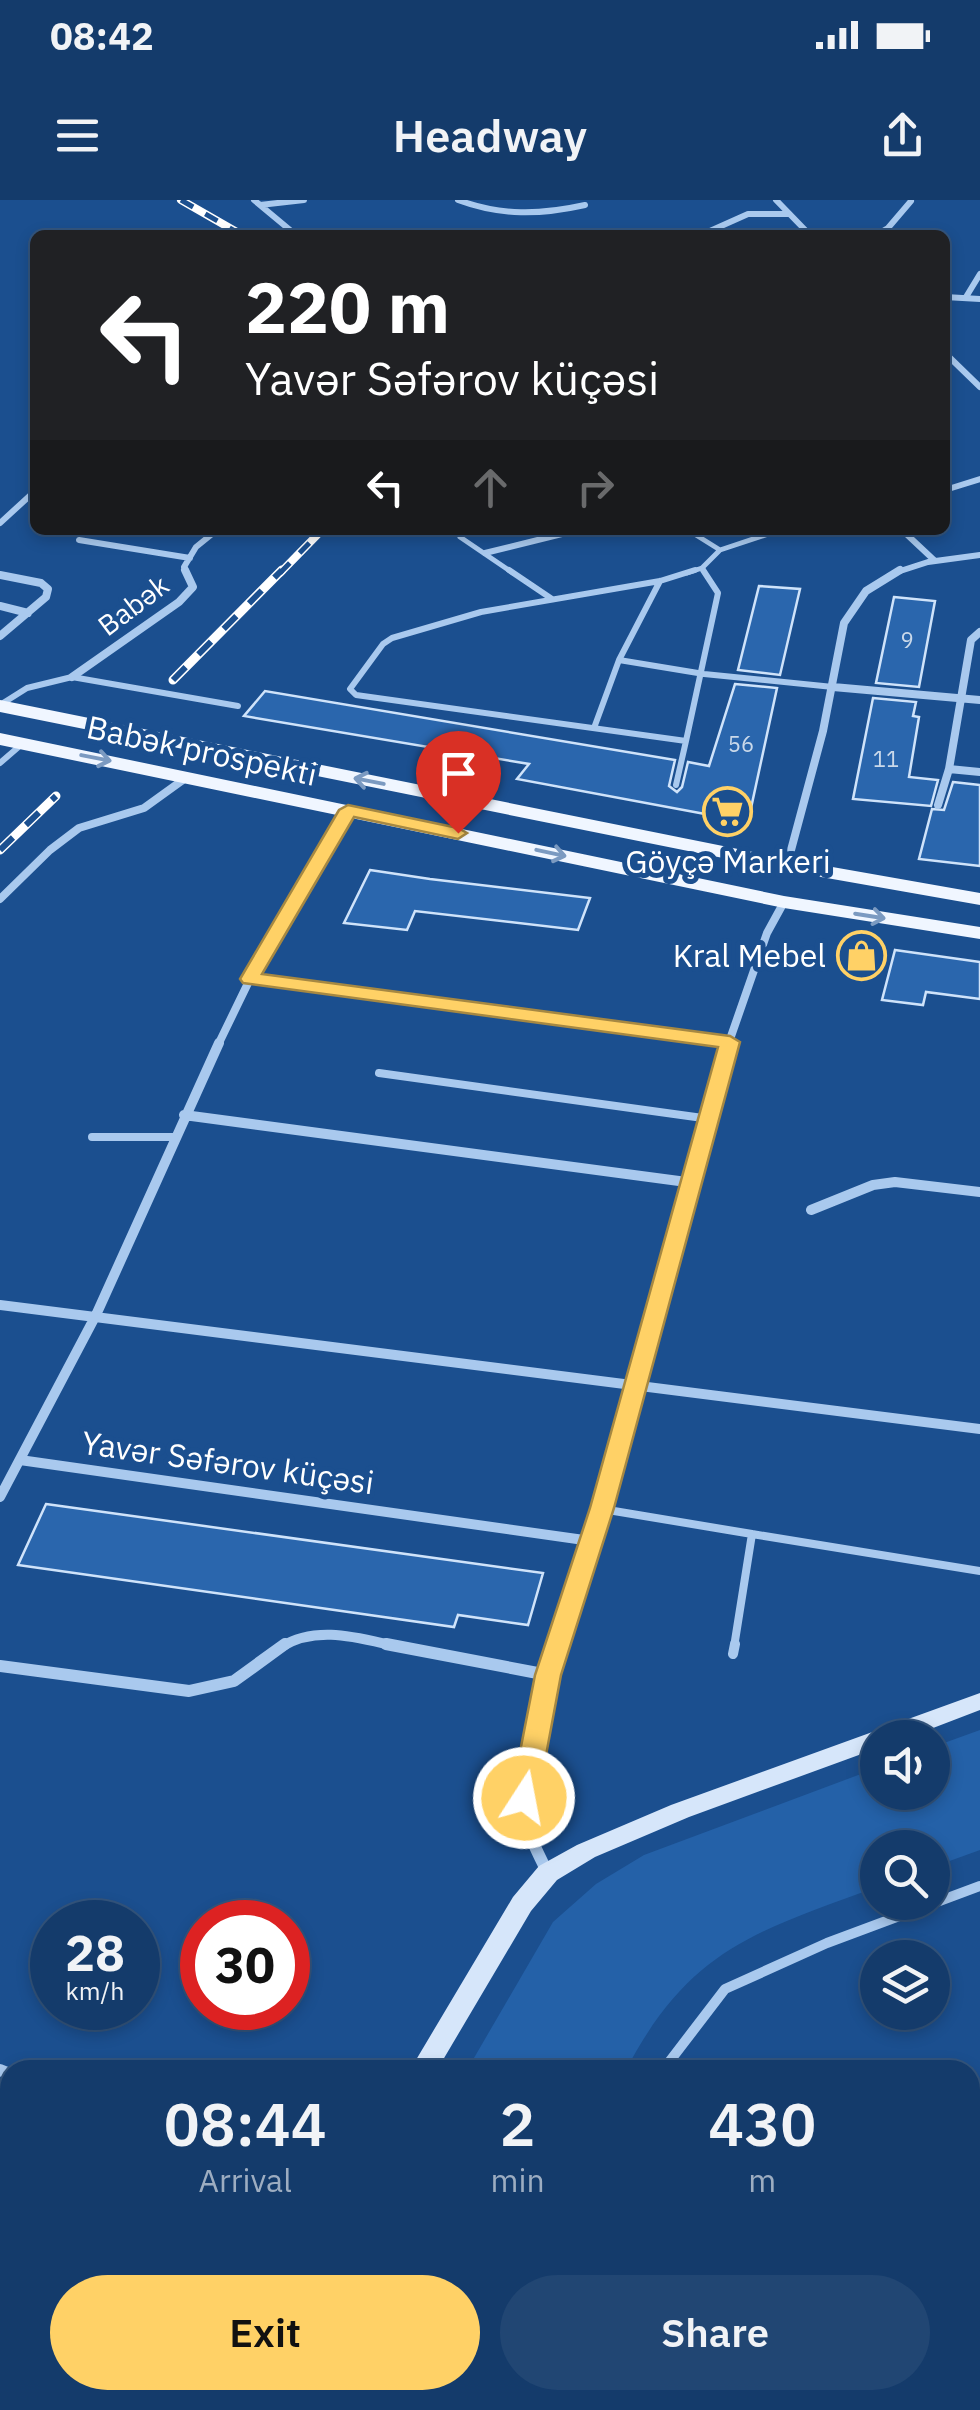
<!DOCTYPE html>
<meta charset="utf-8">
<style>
:root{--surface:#143b6b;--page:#214673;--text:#f1f3f6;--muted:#9dadc1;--line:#33557e;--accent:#ffd166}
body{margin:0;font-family:"IBM Plex Sans",sans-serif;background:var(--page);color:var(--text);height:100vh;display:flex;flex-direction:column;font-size:38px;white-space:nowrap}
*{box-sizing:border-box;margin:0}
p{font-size:32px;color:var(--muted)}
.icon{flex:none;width:55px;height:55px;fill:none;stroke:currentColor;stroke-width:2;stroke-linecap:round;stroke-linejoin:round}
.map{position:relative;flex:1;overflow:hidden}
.panel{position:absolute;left:0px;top:1860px;width:980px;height:350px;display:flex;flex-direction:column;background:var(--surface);border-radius:30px 30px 0 0;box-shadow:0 5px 15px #0003,0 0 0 2px var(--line)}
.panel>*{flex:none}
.top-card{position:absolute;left:30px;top:30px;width:920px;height:305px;border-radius:15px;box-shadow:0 5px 15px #0003,0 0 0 2px var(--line);background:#202124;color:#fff;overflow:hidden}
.buttons{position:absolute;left:860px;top:1520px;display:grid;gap:20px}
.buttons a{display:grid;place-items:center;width:90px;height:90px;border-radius:50%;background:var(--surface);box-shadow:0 5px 15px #0003,0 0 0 2px var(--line);font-size:50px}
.speed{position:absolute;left:30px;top:1700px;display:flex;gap:20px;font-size:50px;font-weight:700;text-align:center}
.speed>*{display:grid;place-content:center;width:130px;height:130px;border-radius:50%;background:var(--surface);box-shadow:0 5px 15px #0003,0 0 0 2px var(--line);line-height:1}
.speed small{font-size:25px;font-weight:400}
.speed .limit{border:15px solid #d22;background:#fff;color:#111}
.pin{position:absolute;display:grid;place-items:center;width:85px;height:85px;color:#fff;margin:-102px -42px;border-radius:50% 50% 50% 0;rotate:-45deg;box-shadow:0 0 10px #0007}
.pin .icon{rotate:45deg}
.me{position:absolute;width:110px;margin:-55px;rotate:11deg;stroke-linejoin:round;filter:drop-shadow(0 0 8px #0008)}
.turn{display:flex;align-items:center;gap:35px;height:210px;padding:0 50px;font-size:45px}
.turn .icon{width:130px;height:130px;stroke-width:2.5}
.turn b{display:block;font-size:70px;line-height:85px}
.lanes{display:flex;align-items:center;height:95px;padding:0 50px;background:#0003;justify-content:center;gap:50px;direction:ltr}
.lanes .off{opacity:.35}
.eta{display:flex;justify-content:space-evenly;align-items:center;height:170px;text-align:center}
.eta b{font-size:60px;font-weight:600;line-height:70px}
.cta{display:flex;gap:20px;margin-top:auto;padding:20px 50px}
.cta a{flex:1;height:115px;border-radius:60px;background:var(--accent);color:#111;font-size:40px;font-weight:600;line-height:115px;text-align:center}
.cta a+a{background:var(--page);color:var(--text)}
.status{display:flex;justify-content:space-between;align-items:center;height:70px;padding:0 50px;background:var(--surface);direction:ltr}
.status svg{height:28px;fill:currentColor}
header{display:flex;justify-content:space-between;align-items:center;height:130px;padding:0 50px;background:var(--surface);font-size:45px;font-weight:600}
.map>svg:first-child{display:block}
.green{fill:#2461a8}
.building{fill:#2a66ad;stroke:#cfe3fa;stroke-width:2.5}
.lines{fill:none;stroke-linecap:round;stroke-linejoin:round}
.lane-far3{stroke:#a9c9ee;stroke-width:5}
.lane-far2{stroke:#a9c9ee;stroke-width:6}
.lane-far1{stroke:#a9c9ee;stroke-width:8}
.lane{stroke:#a9c9ee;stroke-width:10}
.street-far3{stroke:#a9c9ee;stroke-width:6}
.street-far2{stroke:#a9c9ee;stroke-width:8}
.street-far1{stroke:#a9c9ee;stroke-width:10}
.street{stroke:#a9c9ee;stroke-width:12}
.secondary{fill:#d6e6fa;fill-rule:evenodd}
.primary{fill:#f0f6ff;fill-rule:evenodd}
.rail-far1-casing{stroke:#fff;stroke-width:8}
.rail-casing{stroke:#fff;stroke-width:9}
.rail-far1{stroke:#1b4f8f;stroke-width:5;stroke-dasharray:14;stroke-linecap:butt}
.rail{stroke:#1b4f8f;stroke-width:6;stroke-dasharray:18;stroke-linecap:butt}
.oneway{stroke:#7b9ac1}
.route{fill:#ffd166;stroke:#a68842;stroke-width:2.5}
.labels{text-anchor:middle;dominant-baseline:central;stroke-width:10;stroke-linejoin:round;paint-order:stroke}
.far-number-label{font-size:22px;fill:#cad9ea}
.far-street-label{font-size:28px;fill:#fff;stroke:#1b4f8f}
.street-label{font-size:32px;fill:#fff;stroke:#1b4f8f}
.poi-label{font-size:32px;fill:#fff;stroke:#1b4f8f}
</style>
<div class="status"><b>08:42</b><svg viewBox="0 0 49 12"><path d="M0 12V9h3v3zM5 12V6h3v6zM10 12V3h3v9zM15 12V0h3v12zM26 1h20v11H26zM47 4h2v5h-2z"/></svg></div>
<header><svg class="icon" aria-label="menu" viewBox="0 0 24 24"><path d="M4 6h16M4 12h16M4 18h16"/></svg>Headway<svg class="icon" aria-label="share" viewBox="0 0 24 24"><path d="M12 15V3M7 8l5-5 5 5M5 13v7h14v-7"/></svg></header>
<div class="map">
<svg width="980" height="2210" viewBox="0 0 980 2210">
<rect width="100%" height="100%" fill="#1b4f8f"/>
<path class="green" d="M980,1530V1650L933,1667L932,1648H878L877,1687C757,1731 689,1749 626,1870H467L553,1722L596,1684L644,1655L877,1568L878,1592H932L933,1547Z
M275,2200H454L448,2210H269Z"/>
<path class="building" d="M759,386L800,389L780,475L738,470Z
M894,397L935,401L919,487L876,483Z
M735,484L777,488L748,622L517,579L529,564L244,516L265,491L675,560L669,586L677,592L682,587L688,562L709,566Z
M873,498L916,502L913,516L919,517L909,577L938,580L931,606L853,599Z
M953,582L980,585V666L919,659L932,609L944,610Z
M370,670L430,679L590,698L578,730L415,711L407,730L344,723Z
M895,750L980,762V799L926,792L923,805L882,800Z
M46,1304L543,1373L528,1425L458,1415L454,1427L18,1365Z"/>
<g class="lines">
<path class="lane-far3" d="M688,330L720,350
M460,337L513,373
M702,368L720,350L780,330
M687,373L702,368L705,373"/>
<path class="lane-far2" d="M509,370L552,399
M619,460L704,474L833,487
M0,505L27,488L72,477L238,506
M594,528L619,460L660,381
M686,541L356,495L350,489L383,444L392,438L481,412L660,381L695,370
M686,541L718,393L703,370
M0,563L22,544
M676,585L686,541"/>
<path class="lane-far1" d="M379,873L710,919
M92,937H174
M602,1309L752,1334
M734,1447L752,1334L980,1371"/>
<path class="lane" d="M733,1454L735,1444
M663,1870L725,1789L827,1743L980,1686
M0,1939L10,1925
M92,2210L98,2200
M486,2210L492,2200"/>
<path class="street-far3" d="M254,0L296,35
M458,0C501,16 540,15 585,5
M776,0L810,35
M260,5L304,0
M701,35L748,14H787
M876,35L888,28L911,1
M945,97L980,99
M966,97L980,74
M945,153L980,187
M945,290L980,279
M0,323L35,291
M902,330L934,360
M79,340L190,358
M485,353L578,330
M187,373L184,367L196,347L217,330
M894,373L928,362L980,355"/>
<path class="street-far2" d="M0,375L41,383L48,389L46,397L0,436
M0,406L28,413
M72,477L179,402L193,387L185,370
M833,487L980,500
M949,569L980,572
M938,605L949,569L971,440L980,432
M787,665L823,531L844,423L866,391L900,370
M0,699L50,650L79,628L144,608L187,577
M250,779L729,842
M218,845L250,779L348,610
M728,845L767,733L784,702"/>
<path class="street-far1" d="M184,915L694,983
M811,1010L873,985L895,982L980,992
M0,1105L980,1229
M20,1260L591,1341
M0,1297L96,1115L219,843
M281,1447C318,1424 361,1439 400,1447
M557,1447L602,1309L729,843"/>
<path class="street" d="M386,1444L548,1475
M0,1466L189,1491L234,1481L285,1444
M547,1672C540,1656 529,1638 526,1621C519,1577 544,1487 558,1444
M0,1870L10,1874"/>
<path class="secondary" d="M980,1493V1510L907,1538H878V1548L689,1617L595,1657L557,1680L531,1711L437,1870H410L513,1697L539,1666L577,1645L671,1605Z
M209,2200H239L235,2210H205Z"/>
<path class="primary" d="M0,500L787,659L980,693V705L787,671L0,512Z
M0,533L784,696L980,727V739L784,708L0,545Z"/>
<defs>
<path id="rail-far1" d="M181,0L242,35
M280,373L322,330"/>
<path id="rail" d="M173,480L282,370
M0,650L56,596"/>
</defs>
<use href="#rail-far1" class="rail-far1-casing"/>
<use href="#rail" class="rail-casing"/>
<use href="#rail-far1" class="rail-far1"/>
<use href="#rail" class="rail"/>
</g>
<defs><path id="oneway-shaft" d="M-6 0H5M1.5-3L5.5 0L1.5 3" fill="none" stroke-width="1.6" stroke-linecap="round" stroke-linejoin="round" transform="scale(2.5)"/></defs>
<g class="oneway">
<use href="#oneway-shaft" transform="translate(96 558) rotate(11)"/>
<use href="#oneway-shaft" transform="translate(369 581) rotate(-169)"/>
<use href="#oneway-shaft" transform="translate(551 653) rotate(12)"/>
<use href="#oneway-shaft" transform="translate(870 716) rotate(9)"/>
</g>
<path class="route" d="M348,605L458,628L467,633L458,639L354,617L262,774L730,836L740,842L614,1308L561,1475L538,1598L534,1605H515L511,1598L535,1475L590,1308L718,847L243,783L240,779L339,610Z"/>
<defs>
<symbol id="supermarket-ring" viewBox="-11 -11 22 22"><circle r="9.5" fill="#1b4f8f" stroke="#ffd166" stroke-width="1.5"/><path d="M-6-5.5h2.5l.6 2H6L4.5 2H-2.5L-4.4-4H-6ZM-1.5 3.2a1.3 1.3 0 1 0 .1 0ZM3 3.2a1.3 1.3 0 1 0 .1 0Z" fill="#ffd166"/></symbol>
<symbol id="shop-ring" viewBox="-11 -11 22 22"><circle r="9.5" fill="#1b4f8f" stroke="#ffd166" stroke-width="1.5"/><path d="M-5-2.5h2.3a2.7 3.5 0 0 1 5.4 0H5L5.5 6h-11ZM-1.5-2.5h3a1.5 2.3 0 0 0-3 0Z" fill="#ffd166"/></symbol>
</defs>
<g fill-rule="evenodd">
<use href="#supermarket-ring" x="700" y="584" width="55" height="55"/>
<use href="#shop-ring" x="834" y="728" width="55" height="55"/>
</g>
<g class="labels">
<g class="far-number-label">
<text x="907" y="439">9</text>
<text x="741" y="543">56</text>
<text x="886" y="558">11</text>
</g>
<g class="far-street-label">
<text transform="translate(133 405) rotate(-37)">Babək</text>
</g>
<g class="street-label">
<text transform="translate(202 550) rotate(12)">Babək prospekti</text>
<text transform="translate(228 1262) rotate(8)">Yavər Səfərov küçəsi</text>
</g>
<g class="poi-label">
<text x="728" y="661">Göyçə Markeri</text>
<text x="826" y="755" text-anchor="end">Kral Mebel</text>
</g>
</g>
</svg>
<div class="buttons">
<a><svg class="icon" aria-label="sound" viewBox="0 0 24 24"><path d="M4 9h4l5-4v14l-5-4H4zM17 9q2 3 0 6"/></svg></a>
<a><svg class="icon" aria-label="search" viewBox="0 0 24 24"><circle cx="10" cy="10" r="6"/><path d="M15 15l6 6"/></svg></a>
<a><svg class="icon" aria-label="layers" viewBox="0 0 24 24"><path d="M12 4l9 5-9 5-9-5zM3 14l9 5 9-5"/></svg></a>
</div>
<div class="speed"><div>28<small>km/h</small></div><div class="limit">30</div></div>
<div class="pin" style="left:458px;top:633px;background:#d93025"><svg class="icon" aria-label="arrive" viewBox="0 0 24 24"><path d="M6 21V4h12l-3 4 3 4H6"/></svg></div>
<svg class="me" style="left:524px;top:1598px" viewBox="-20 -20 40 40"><circle r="17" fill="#ffd166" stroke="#fff" stroke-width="3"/><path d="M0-11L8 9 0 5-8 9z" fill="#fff"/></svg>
<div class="top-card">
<div class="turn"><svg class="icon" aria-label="left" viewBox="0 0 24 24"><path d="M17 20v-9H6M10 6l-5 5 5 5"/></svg><div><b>220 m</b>Yavər Səfərov küçəsi</div></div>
<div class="lanes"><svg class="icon" aria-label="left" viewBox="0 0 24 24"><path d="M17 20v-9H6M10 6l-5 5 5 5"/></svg><svg class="icon off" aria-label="ahead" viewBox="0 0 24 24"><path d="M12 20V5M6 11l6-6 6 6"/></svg><svg class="icon off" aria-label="right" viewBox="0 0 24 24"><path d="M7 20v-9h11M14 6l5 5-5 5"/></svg></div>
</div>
<section class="panel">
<div class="eta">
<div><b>08:44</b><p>Arrival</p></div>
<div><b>2</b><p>min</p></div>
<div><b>430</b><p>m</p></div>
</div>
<div class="cta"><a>Exit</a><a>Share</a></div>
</section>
</div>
